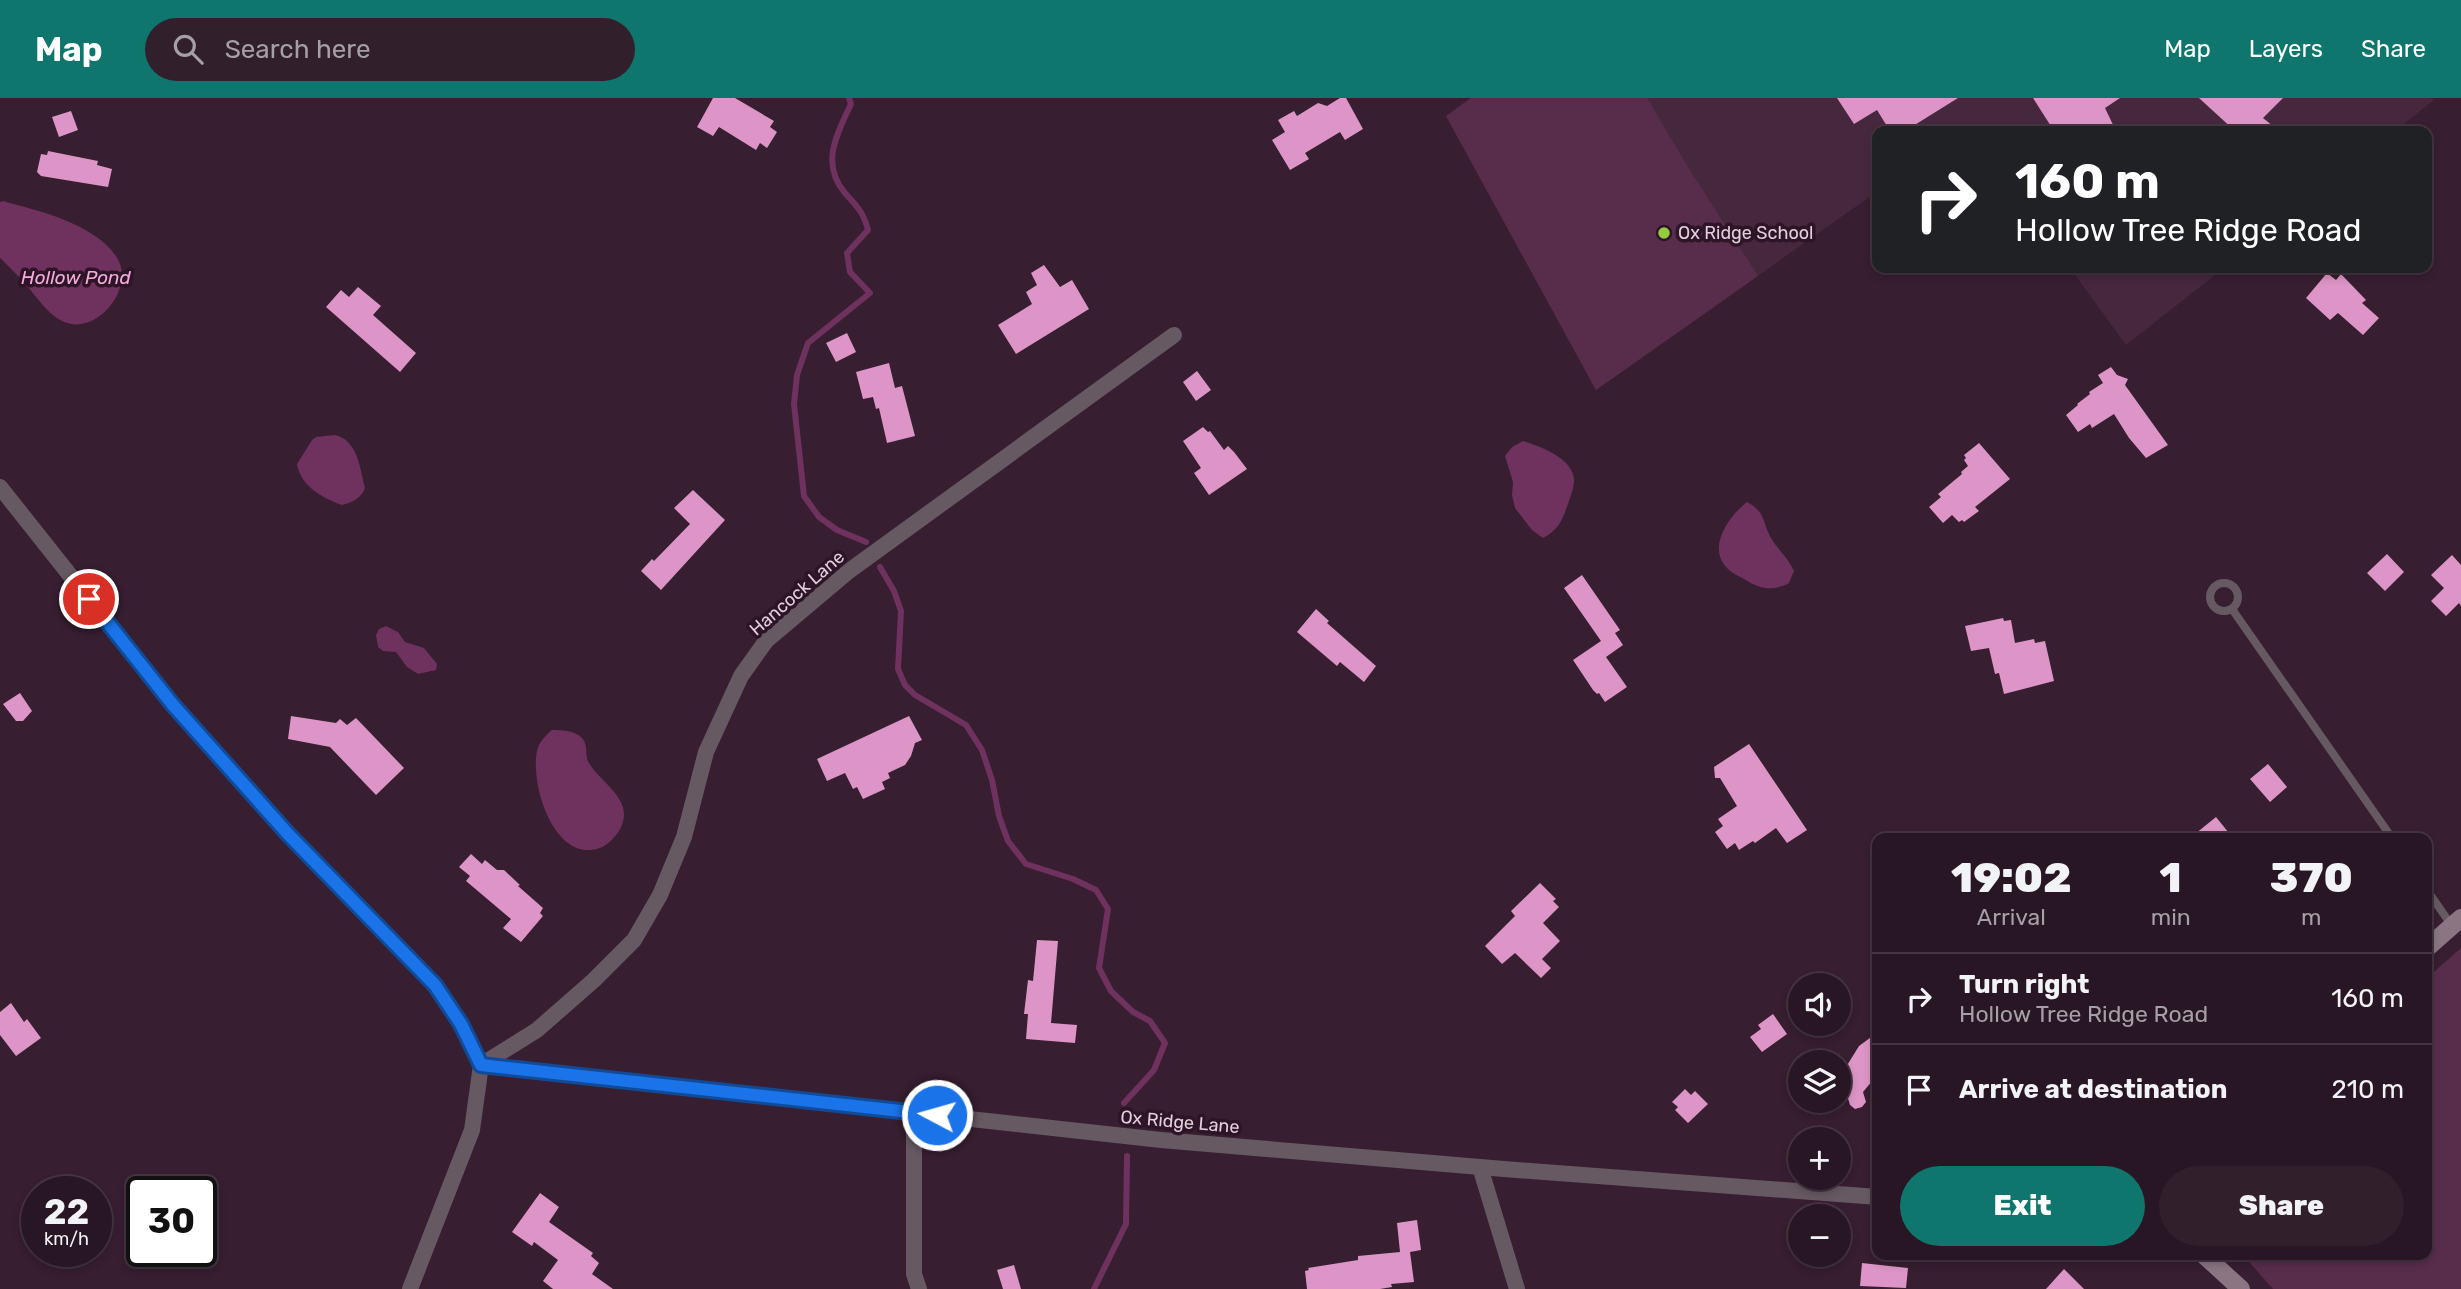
<!DOCTYPE html>
<meta charset="utf-8">
<style>
:root{--surface:#291624;--page:#311f2c;--text:#f1f3f6;--muted:#a59fa6;--line:#453541;--accent:#0f766e}
body{margin:0;font-family:Rubik,sans-serif;background:var(--page);color:var(--text);height:100vh;display:flex;flex-direction:column;font-size:26px;white-space:nowrap}
*{box-sizing:border-box;margin:0}
p{font-size:23px;color:var(--muted)}
.icon{flex:none;width:38px;height:38px;fill:none;stroke:currentColor;stroke-width:2;stroke-linecap:round;stroke-linejoin:round}
.map{position:relative;flex:1;overflow:hidden}
.side{position:absolute;left:1872px;top:735px;width:560px;height:427px;display:flex;flex-direction:column;background:var(--surface);border-radius:14px;box-shadow:0 4px 10px #0003,0 0 0 2px var(--line)}
.side>*{flex:none}
.top-card{position:absolute;left:1872px;top:28px;width:560px;height:147px;border-radius:14px;box-shadow:0 4px 10px #0003,0 0 0 2px var(--line);background:#202124;color:#fff;overflow:hidden}
.tools{position:absolute;left:1788px;top:875px;display:grid;gap:14px}
.tools a{display:grid;place-items:center;width:63px;height:63px;border-radius:50%;background:var(--surface);box-shadow:0 4px 10px #0003,0 0 0 2px var(--line);font-size:35px}
.speed{position:absolute;left:21px;top:1078px;display:flex;gap:14px;font-size:35px;font-weight:700;text-align:center}
.speed>*{display:grid;place-content:center;width:91px;height:91px;border-radius:50%;background:var(--surface);box-shadow:0 4px 10px #0003,0 0 0 2px var(--line);line-height:1}
.speed small{font-size:18px;font-weight:400}
.speed .limit{border:4px solid #111;border-radius:10px;background:#fff;color:#111}
.pin{position:absolute;display:grid;place-items:center;width:60px;height:60px;color:#fff;margin:-30px;border:4px solid #fff;border-radius:50%;box-shadow:0 2px 7px #0007}
.me{position:absolute;width:77px;margin:-38px;rotate:276deg;stroke-linejoin:round;filter:drop-shadow(0 0 5px #0008)}
.turn{display:flex;align-items:center;gap:24px;height:147px;padding:0 28px;font-size:32px}
.turn .icon{width:91px;height:91px;stroke-width:2.5}
.turn b{display:block;font-size:49px;line-height:60px}
.eta{display:flex;justify-content:space-evenly;align-items:center;height:119px;text-align:center}
.eta b{font-size:42px;font-weight:800;line-height:49px}
.primary-button{display:flex;gap:14px;margin-top:auto;padding:14px 28px}
.primary-button a{flex:1;height:80px;border-radius:42px;background:var(--accent);color:#fff;font-size:28px;font-weight:800;line-height:80px;text-align:center}
.primary-button a+a{background:var(--page);color:var(--text)}
ul{padding:0;list-style:none}
li{display:flex;align-items:center;gap:21px;height:91px;padding:0 28px;border-top:2px solid var(--line)}
li div{flex:1}
li b{display:block;font-size:26px}
li em{font-style:normal}
header{display:flex;align-items:center;gap:42px;box-sizing:border-box;height:98px;padding:0 35px;background:var(--accent);color:#fff}
header strong{font-size:33px}
nav{display:flex;gap:38px;margin-inline-start:auto;font-size:24px}
.search{width:490px;height:63px;background:var(--page);display:flex;align-items:center;gap:18px;box-sizing:border-box;padding:0 24px;border-radius:38px;color:var(--muted);font-size:26px}
.map>svg:first-child{display:block}
.built{fill:#46283e}
.green{fill:#582d4c}
.water{fill:#6f315e}
.lines{fill:none;stroke-linecap:round;stroke-linejoin:round}
.stream{stroke:#6f315e;stroke-width:6}
.building{fill:#dc95c6}
.service{stroke:#675962;stroke-width:8}
.minor{stroke:#675962;stroke-width:16}
.secondary{stroke:#8b7583;stroke-width:18}
.route-casing{stroke:#114b97;stroke-width:18}
.route{stroke:#1a73e8;stroke-width:12}
.poi-dot{fill:#93cc3d;stroke:#2d1426;stroke-width:2.5}
.labels{text-anchor:middle;dominant-baseline:central;stroke-width:7;stroke-linejoin:round;paint-order:stroke}
.poi-label{font-size:18px;fill:#e1cfda;stroke:#2d1426;text-anchor:start}
.street-label{font-size:18px;fill:#e1cfda;stroke:#2d1426}
.water-label{font-size:19px;font-style:italic;fill:#f5abde;stroke:#2d1426}
</style>
<header>
<strong>Map</strong>
<div class="search"><svg class="icon" aria-label="search" viewBox="0 0 24 24"><circle cx="10" cy="10" r="6"/><path d="M15 15l6 6"/></svg>Search here</div>
<nav><a>Map</a><a>Layers</a><a>Share</a></nav>
</header>
<div class="map">
<svg width="2461" height="1191" viewBox="0 0 2461 1191">
<rect width="100%" height="100%" fill="#371e30"/>
<path class="built" d="M1471,0H2432L2434,2L2395,33H1970L1968,30L1963,33H1878V93L1596,292L1446,18Z
M2070,170H2224L2126,247Z"/>
<path class="green" d="M1471,0H1647L1691,74L1758,178L1596,292L1446,18Z
M2461,850V1191H2273L2243,1157H2427V880Z"/>
<path class="water" d="M3,103C39,113 93,125 116,158C137,188 98,238 64,224C47,216 38,200 26,187C18,177 9,169 0,160V104Z
M335,337C358,342 360,371 365,390C362,400 351,405 342,407C323,400 301,389 297,366L312,342L316,339Z
M1523,343C1541,349 1576,361 1574,385C1573,392 1570,400 1568,406C1562,423 1558,432 1543,440L1532,432L1515,410L1512,397L1513,384L1505,358L1512,349Z
M1747,404C1766,414 1762,424 1771,440C1778,452 1788,460 1794,473L1789,485C1772,494 1760,491 1744,481C1738,478 1730,474 1726,469C1707,448 1730,417 1747,404Z
M386,528L398,534L405,544L424,550L437,566L436,572L418,576L407,569L396,554L383,553L378,549L376,537L379,531Z
M552,632C562,632 574,632 582,640C589,648 584,657 589,665C602,687 637,702 619,733C614,740 608,747 600,750C554,766 530,686 537,653C539,644 545,638 552,632Z"/>
<g class="lines">
<path class="stream" d="M849,0L851,6C837,36 820,66 845,95C857,109 863,113 868,132L847,155L850,174L870,195L808,245L797,277L794,306L804,398L819,419L837,432L866,444
M880,469L894,493L901,513L898,571L905,587L915,597L966,627L982,652L992,682L999,718L1008,743L1026,766L1073,781L1096,792L1108,811L1099,870L1111,893L1133,914L1150,923L1165,945L1154,972L1124,1005
M1094,1191L1126,1126L1127,1058"/>
</g>
<path class="building" d="M713,0H735L774,23L770,29L777,34L767,50L760,45L756,52L719,29L713,38L697,29Z
M1340,0H1346L1363,31L1345,42L1340,34L1305,55L1309,61L1290,72L1272,42L1285,34L1278,22L1294,13L1297,18L1318,5L1327,8Z
M1837,0H1958L1905,33H1890L1877,12L1854,26Z
M2033,0H2120L2105,10L2116,33H2054Z
M2199,0H2283L2263,20L2279,33H2235Z
M71,13L78,32L59,39L52,19Z
M48,53L98,63L97,67L112,71L108,89L41,78L37,74L41,56L47,57Z
M1044,167L1060,189L1072,182L1089,211L1016,256L998,227L1032,206L1026,194L1037,187L1031,175Z
M2327,175L2336,182L2341,176L2366,202L2362,205L2379,220L2363,237L2338,215L2330,222L2306,200Z
M358,189L381,208L373,217L416,255L400,274L326,209L341,192L349,199Z
M847,235L856,254L836,264L826,245Z
M889,265L895,290L902,288L915,338L887,345L879,310L876,311L873,299L863,301L856,274Z
M2111,269L2117,277L2128,281L2125,287L2168,347L2146,360L2129,340L2114,316L2092,330L2090,326L2078,334L2066,317L2078,307L2077,306L2090,296L2089,294L2103,285L2098,277Z
M1197,273L1211,292L1196,303L1183,284Z
M1203,329L1208,334L1210,333L1224,352L1228,348L1234,354L1247,371L1209,397L1194,375L1201,370L1183,343Z
M1979,345L2010,381L1975,409L1979,413L1964,424L1962,422L1959,424L1952,417L1943,425L1929,409L1941,399L1938,396L1962,376L1961,374L1968,368L1964,362L1966,360L1964,357Z
M693,392L725,422L661,492L641,473L652,461L654,463L690,426L674,410Z
M2387,456L2404,474L2385,493L2367,475Z
M2452,457L2461,467V508L2459,505L2446,518L2431,503L2444,490L2431,477Z
M1582,477L1620,532L1615,535L1623,547L1606,559L1627,589L1605,604L1599,595L1597,596L1593,592L1573,562L1601,543L1564,490Z
M1316,511L1329,523L1327,525L1376,568L1364,584L1340,564L1337,568L1297,534Z
M2003,520L2004,523L2011,522L2015,545L2034,541L2035,545L2045,543L2054,583L2004,596L1999,575L1995,576L1989,550L1971,553L1965,528Z
M20,595L32,613L23,623H16L3,606Z
M291,618L336,625L340,621L347,627L356,620L404,670L376,697L330,649L288,641Z
M909,618L922,642L915,645L911,658L905,667L888,675L890,680L882,684L885,691L863,701L857,689L853,691L845,675L827,683L817,661Z
M1749,646L1807,732L1787,745L1776,730L1755,745L1753,743L1739,752L1735,745L1727,751L1715,734L1723,728L1718,721L1737,708L1720,680H1715L1714,669Z
M2268,666L2287,689L2270,704L2250,681Z
M2216,719L2233,740H2190Z
M471,756L482,766L485,762L497,772H504L520,787L518,788L543,810L540,815L543,818L521,844L503,830L511,821L466,783L470,778L459,769Z
M1540,785L1556,801L1553,803L1559,809L1543,825L1560,843L1542,861L1551,870L1541,880L1515,855L1502,866L1485,848L1515,818L1511,813Z
M1037,842L1058,843L1051,925L1077,927L1075,945L1026,941L1028,916H1024L1028,882L1033,883Z
M11,905L24,924L27,921L41,940L16,958L0,937V914Z
M1773,916L1787,936L1762,954L1750,939L1761,931L1758,927Z
M1878,934V976L1863,994L1866,1004L1862,1009L1855,1011L1850,1007L1847,997L1839,992V965L1846,969L1859,948Z
M1685,991L1691,997L1695,993L1708,1006L1688,1025L1675,1012L1678,1009L1672,1004Z
M540,1095L559,1109L549,1124L593,1155L591,1158L599,1165L592,1176L613,1191H553L543,1183L558,1162L534,1144L532,1148L512,1134Z
M1417,1122L1421,1152L1410,1154L1414,1184L1391,1186L1392,1189L1380,1191H1307L1305,1173L1309,1172L1308,1170L1358,1162V1158L1400,1154L1397,1125Z
M1862,1165L1908,1170L1906,1190L1860,1188Z
M1014,1167L1021,1191H1003L997,1172Z
M2064,1171L2084,1191H2046Z"/>
<g class="lines">
<path class="service" d="M2210 499a14 14 0 1 1 28 0a14 14 0 1 1-28 0Z
M2232,511L2392,740
M2427,792L2452,828"/>
<path class="minor" d="M0,389L173,607L288,736L435,887L461,926L481,967L472,1032L410,1191
M481,967L1161,1042L1504,1071L1878,1099
M481,967L537,932L594,882L634,842L660,797L684,739L706,654L741,578L766,543L849,473L1174,237
M914,1015V1176L919,1191
M1480,1069L1517,1191"/>
<path class="secondary" d="M2427,850L2461,820
M2204,1157L2241,1191"/>
</g>
<g class="lines">
<defs>
<path id="route" d="M89,501L173,607L288,736L435,887L461,926L481,967L937,1017"/>
</defs>
<use href="#route" class="route-casing"/>
<use href="#route" class="route"/>
</g>
<circle class="poi-dot" cx="1664" cy="135" r="7"/>
<g class="labels">
<g class="poi-label">
<text x="1678" y="135">Ox Ridge School</text>
</g>
<g class="street-label">
<text transform="translate(797 495) rotate(-41)">Hancock Lane</text>
<text transform="translate(1180 1024) rotate(5)">Ox Ridge Lane</text>
</g>
<g class="water-label">
<text x="76" y="179">Hollow Pond</text>
</g>
</g>
</svg>
<div class="tools">
<a><svg class="icon" aria-label="sound" viewBox="0 0 24 24"><path d="M4 9h4l5-4v14l-5-4H4zM17 9q2 3 0 6"/></svg></a>
<a><svg class="icon" aria-label="layers" viewBox="0 0 24 24"><path d="M12 4l9 5-9 5-9-5zM3 14l9 5 9-5"/></svg></a>
<a>+</a>
<a>−</a>
</div>
<div class="speed"><div>22<small>km/h</small></div><div class="limit">30</div></div>
<div class="pin" style="left:89px;top:501px;background:#d93025"><svg class="icon" aria-label="arrive" viewBox="0 0 24 24"><path d="M6 21V4h12l-3 4 3 4H6"/></svg></div>
<svg class="me" style="left:937px;top:1017px" viewBox="-20 -20 40 40"><circle r="17" fill="#1a73e8" stroke="#fff" stroke-width="3"/><path d="M0-11L8 9 0 5-8 9z" fill="#fff"/></svg>
<div class="top-card">
<div class="turn"><svg class="icon" aria-label="right" viewBox="0 0 24 24"><path d="M7 20v-9h11M14 6l5 5-5 5"/></svg><div><b>160 m</b>Hollow Tree Ridge Road</div></div>
</div>
<section class="side">
<div class="eta">
<div><b>19:02</b><p>Arrival</p></div>
<div><b>1</b><p>min</p></div>
<div><b>370</b><p>m</p></div>
</div>
<ul>
<li><svg class="icon" aria-label="right" viewBox="0 0 24 24"><path d="M7 20v-9h11M14 6l5 5-5 5"/></svg><div><b>Turn right</b><p>Hollow Tree Ridge Road</p></div><em>160 m</em></li>
<li><svg class="icon" aria-label="arrive" viewBox="0 0 24 24"><path d="M6 21V4h12l-3 4 3 4H6"/></svg><div><b>Arrive at destination</b></div><em>210 m</em></li>
</ul>
<div class="primary-button"><a>Exit</a><a>Share</a></div>
</section>
</div>
